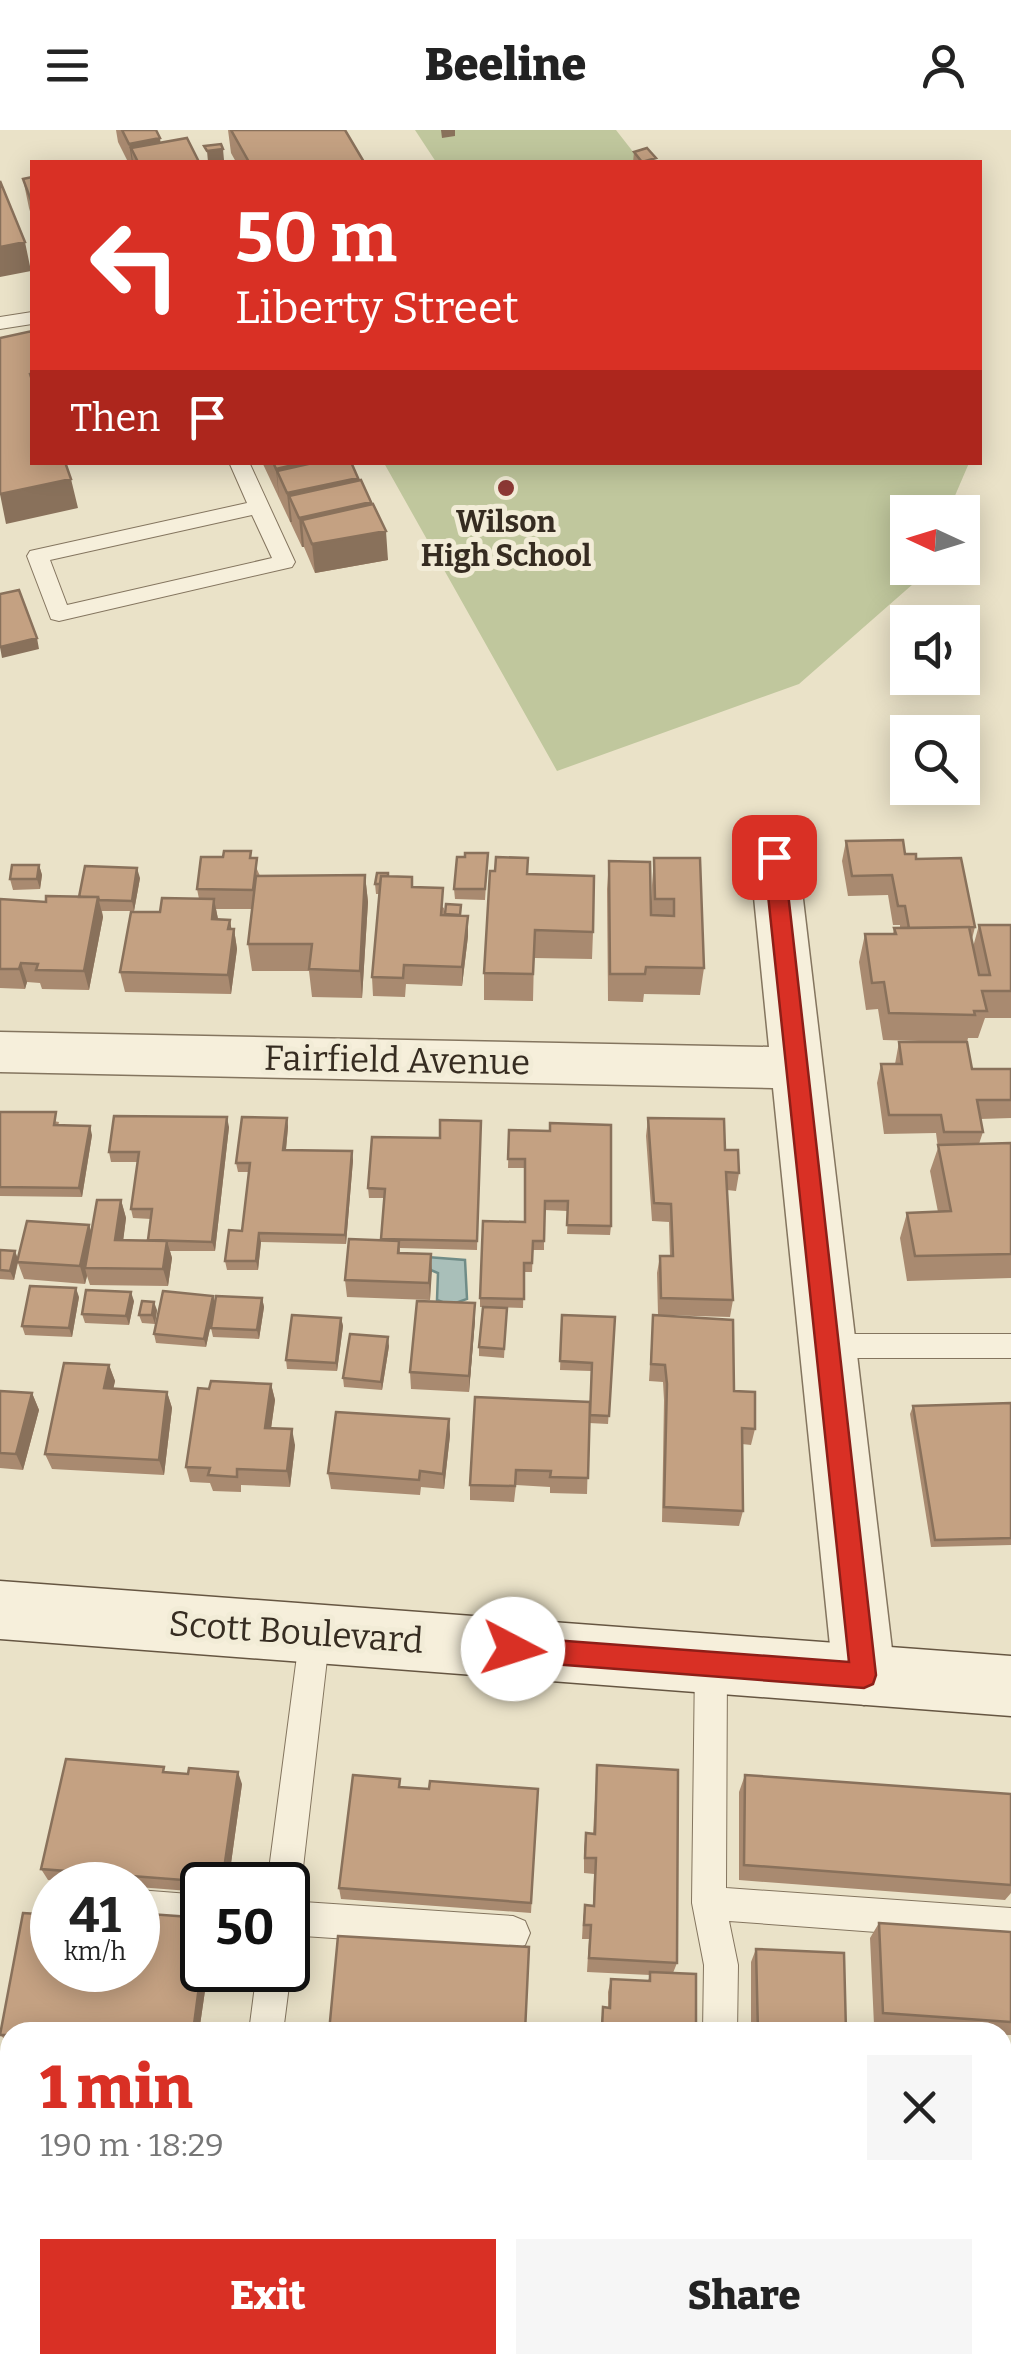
<!DOCTYPE html>
<meta charset="utf-8">
<style>
:root{--surface:#fff;--page:#f6f6f6;--text:#222;--muted:#767676;--accent:#d93025}
body{margin:0;font-family:Bitter,serif;background:var(--page);color:var(--text);height:100vh;display:flex;flex-direction:column;font-size:38px;white-space:nowrap}
*{box-sizing:border-box;margin:0}
p{font-size:32px;color:var(--muted)}
.icon{flex:none;width:55px;height:55px;fill:none;stroke:currentColor;stroke-width:2;stroke-linecap:round;stroke-linejoin:round}
.map{position:relative;flex:1;overflow:hidden}
.drawer{position:absolute;left:0px;top:1892px;width:1012px;height:352px;display:flex;flex-direction:column;background:var(--surface);border-radius:30px 30px 0 0;box-shadow:0 5px 25px #0003}
.drawer>*{flex:none}
.hud{position:absolute;left:30px;top:30px;width:952px;height:305px;border-radius:0px;box-shadow:0 5px 25px #0003;background:#d93025;color:#fff;overflow:hidden}
.needle{width:65px;rotate:274deg}
.controls{position:absolute;left:890px;top:365px;display:grid;gap:20px}
.controls a{display:grid;place-items:center;width:90px;height:90px;border-radius:0px;background:var(--surface);box-shadow:0 5px 25px #0003;font-size:50px}
.speed{position:absolute;left:30px;top:1732px;display:flex;gap:20px;font-size:50px;font-weight:700;text-align:center}
.speed>*{display:grid;place-content:center;width:130px;height:130px;border-radius:50%;background:var(--surface);box-shadow:0 5px 25px #0003;line-height:1}
.speed small{font-size:25px;font-weight:400}
.speed .limit{border:5px solid #111;border-radius:15px;background:#fff;color:#111}
.pin{position:absolute;display:grid;place-items:center;width:85px;height:85px;color:#fff;margin:-42px;border-radius:20px;box-shadow:0 5px 15px #0006}
.me{position:absolute;width:110px;margin:-55px;rotate:95deg;stroke-linejoin:round;filter:drop-shadow(0 0 8px #0008)}
.turn{display:flex;align-items:center;gap:35px;height:210px;padding:0 40px;font-size:45px}
.turn .icon{width:130px;height:130px;stroke-width:2.5}
.turn b{display:block;font-size:70px;line-height:85px}
.then{display:flex;align-items:center;height:95px;padding:0 40px;background:#0003;gap:20px;font-size:38px}
.round{display:grid;place-items:center;flex:none;width:105px;height:105px;border-radius:0px;background:var(--page)}
.headline{display:flex;align-items:center;justify-content:space-between;height:170px;padding:0 40px}
h1{font-size:60px;font-weight:800;line-height:75px;color:var(--accent)}
.button{display:flex;gap:20px;margin-top:auto;padding:20px 40px}
.button a{flex:1;height:115px;border-radius:0px;background:var(--accent);color:#fff;font-size:40px;font-weight:800;line-height:115px;text-align:center}
.button a+a{background:var(--page);color:var(--text)}
header{display:flex;justify-content:space-between;align-items:center;height:130px;padding:0 40px;background:var(--surface);font-size:45px;font-weight:800}
.map>svg:first-child{display:block}
.green{fill:#c0c79d}
.water{fill:#a9bfb9;stroke:#708c87;stroke-width:2.5}
.lines{fill:none;stroke-linecap:round;stroke-linejoin:round}
.lane-casing{stroke:#84755f;stroke-width:2}
.street-casing{stroke:#84755f;stroke-width:3}
.secondary-casing{stroke:#665642;stroke-width:3}
.lane{fill:#f6efdb;fill-rule:evenodd}
.street{fill:#f6efdb;fill-rule:evenodd}
.secondary{fill:#f6efdb;fill-rule:evenodd}
.wall{fill:#a98a70}
.shaded-wall{fill:#89715b}
.building{fill:#c4a182;stroke:#89715b;stroke-width:2.5}
.route{fill:#d93025;stroke:#8d1f18;stroke-width:2.5}
.poi-dot{fill:#8d3935;stroke:#f2ecd7;stroke-width:4}
.labels{text-anchor:middle;dominant-baseline:central;stroke-width:10;stroke-linejoin:round;paint-order:stroke}
.far-poi-label{font-size:30px;font-weight:bold;fill:#362c21;stroke:#f2ecd7}
.street-label{font-size:35px;fill:#362c21;stroke:#f2ecd7}
</style>
<header><svg class="icon" aria-label="menu" viewBox="0 0 24 24"><path d="M4 6h16M4 12h16M4 18h16"/></svg>Beeline<svg class="icon" aria-label="person" viewBox="0 0 24 24"><circle cx="12" cy="8" r="4"/><path d="M4 21q1-7 8-7t8 7"/></svg></header>
<div class="map">
<svg width="1011" height="2244" viewBox="0 0 1011 2244">
<rect width="100%" height="100%" fill="#eae2c8"/>
<path class="green" d="M415,0H616L641,32H436Z
M384,333H969L948,382H908V438H925L921,447L799,554L557,641Z"/>
<path class="water" d="M427,1127L465,1130L467,1169L450,1175L437,1170L438,1143L426,1138Z"/>
<g class="lines">
<defs>
<path id="lane" d="M32,182V194L0,199V187Z
M229,332H249L295,432L292,437L59,491L51,489L27,426L30,421L247,373ZM252,385L272,428L67,475L50,430Z
M826,1204H1011V1228H826L816,1225L812,1216L816,1207Z
M315,1488L326,1493L330,1503L301,1755L296,1767L288,1770V1755H267L300,1503L304,1493Z
M711,1519L722,1523L727,1534L726,1758L1011,1778V1812L729,1791L738,1835L737,1902H703L704,1835L692,1773L695,1534L700,1523Z
M138,1760L202,1765V1799L138,1793Z
M288,1771L513,1786L525,1791L530,1803L525,1815L513,1820L288,1805Z
M288,1832L291,1840L283,1902H249L257,1840H288Z
M0,2155L10,2156V2192L0,2191Z
M667,2235H705V2244H667Z"/>
<path id="street" d="M774,710L791,715L798,727L895,1545L886,1566L864,1575L842,1566L833,1545L773,958L0,942V902L769,917L750,727L757,715Z"/>
<path id="secondary" d="M0,1451L1011,1526V1586L0,1509Z"/>
</defs>
<use href="#lane" class="lane-casing"/>
<use href="#street" class="street-casing"/>
<use href="#secondary" class="secondary-casing"/>
<use href="#lane" class="lane"/>
<use href="#street" class="street"/>
<use href="#secondary" class="secondary"/>
</g>
<path class="wall" d="M116,0H156L160,13L199,32H128L118,12Z
M228,0H345L364,32H236L231,23Z
M634,22L656,31L658,32H633Z
M32,47V88L29,78L23,49Z
M262,332H351L371,374L388,430L315,443L304,417H302Z
M846,711L905,724L916,729L975,797L972,809L973,817L979,795H1011V888H985L978,908H968L967,912L972,939H1011V988L980,989L983,1002L979,1014L1011,1013V1148L907,1151L900,1108L907,1083L938,1082L930,1041L938,1018L936,1003L884,1004L877,953L881,934H895L899,912H955L883,910L878,879L866,880L859,832L865,804H893L894,798H900V795H893L888,765L848,766L842,731Z
M488,723L485,770L455,769L454,759L465,727Z
M252,728L260,746L365,745L368,772L362,868L312,867L309,841H252L248,814L252,779H216L218,789L230,790L231,799H234L237,819L231,864L125,862L120,842L160,782L199,769L197,759Z
M654,728H700L704,838L700,865L644,864L643,872L608,871L607,759L609,731L652,785V755Z
M39,735L42,745L40,759L13,760L10,749Z
M528,744L593,802L592,829L534,828L533,871L484,870V843Z
M388,746L413,757L444,778V785L462,786L468,806L462,856L406,854L405,867L373,866L372,847L380,764H376L375,754Z
M140,748L134,781H102L103,787L89,860L42,859L40,853L27,852L25,859L0,858V769L46,772L79,767Z
M0,982L59,992L58,996L92,1005L82,1067L0,1066Z
M287,988L288,997L286,1020L353,1030L346,1114L261,1112L258,1140H227L225,1131L242,1101L249,1042H238L236,1033Z
M648,988L725,1020L739,1043L736,1061L727,1060L733,1170L730,1187L661,1185L734,1261L755,1299L751,1315L742,1314L743,1381L739,1396L662,1392L664,1270L663,1252L649,1251L653,1185H658L657,1143L660,1126H670L669,1092L652,1091L646,1006Z
M481,991L477,1120L400,1118V1123L431,1124L430,1170L347,1167L345,1150L381,1110L384,1068H369L368,1058L440,1008Z
M229,997L215,1121H170L172,1128L168,1156L90,1155L87,1146L85,1154L24,1149L18,1133L14,1150L0,1149V1120L15,1121L18,1129L89,1095L91,1101L121,1070L126,1088L123,1110H148L151,1089L133,1088L131,1079L138,1032H111L109,1022Z
M509,1000L611,1096L610,1105L567,1104L568,1081L544,1080V1120H533L532,1142H524L523,1178L492,1177L507,1178L504,1228L479,1226V1217L483,1177H480V1168L525,1092L524,1038H508Z
M213,1166L215,1174L262,1168L264,1177L259,1209L213,1207L211,1198L214,1180L206,1217L156,1213L154,1204Z
M79,1167L72,1207L25,1205L22,1196Z
M134,1171L129,1195L85,1193L82,1184Z
M157,1180L155,1194L142,1193L139,1185Z
M562,1185L615,1187L608,1294L589,1293L587,1364L550,1363V1357L516,1355L514,1372L470,1370V1355L590,1279L591,1241L560,1240Z
M341,1188L343,1196L337,1241L287,1239L286,1230Z
M475,1190L469,1262L411,1259L410,1242Z
M389,1216L382,1260L344,1257L343,1248Z
M109,1235L115,1251L113,1259L167,1262L172,1278L164,1345L52,1339L45,1324Z
M271,1254L275,1270L271,1298L295,1315L290,1357L241,1355V1362L213,1361L210,1353L190,1352L186,1337L209,1259Z
M0,1261L32,1263L39,1280L23,1340L0,1338Z
M1011,1273V1415L931,1417L910,1284L913,1276Z
M449,1289L450,1305L444,1359L421,1357L420,1365L331,1359L328,1343Z
M597,1635L677,1833L673,1843L696,1902H600L603,1877H608V1862L611,1849L648,1851L650,1845L587,1842L589,1809H582L583,1790L585,1775L593,1776L594,1744L584,1743V1719L586,1703L593,1704Z
M166,1642L242,1654L228,1755H202V1762L138,1757V1755H110L48,1750L41,1739Z
M745,1645L1011,1664V1763L1005,1770L739,1750V1662Z
M401,1657L429,1659H538L531,1783L341,1769L339,1758Z
M879,1793L1011,1802V1905H1002V1902H973L874,1895L870,1808Z
M756,1819L846,1902H751V1832Z
M202,1840H208L199,1902H10V1942L2,1935L7,1911L0,1905Z
M10,1997V2129H0V1998L10,1999Z
M1002,2083L1011,2084V2215L1004,2214V2228H1002Z"/>
<path class="shaded-wall" d="M441,0H455V6L442,8Z
M160,8L163,32L131,18L133,32H132L129,14Z
M223,19L224,30L208,32L207,21Z
M25,112L31,141L0,147V117Z
M273,332H347L358,348L360,375L371,372L373,402L386,401L388,430L315,443L312,414L302,390L304,417H302L299,388L289,366L292,392H290L287,363L277,342L279,368L276,339Z
M71,349L78,378L6,394L0,364Z
M37,508L39,519L2,528L0,517Z
M39,735L42,745L40,759L37,749Z
M137,738L140,748L134,781L132,771Z
M365,745L368,772L362,868L360,841Z
M98,767L103,787L89,860L84,841Z
M214,769L218,789H212Z
M468,786V806L462,856V837Z
M230,790L233,808L234,799L237,819L231,864L228,845Z
M21,833L27,852L25,859L19,839Z
M227,987L229,997L215,1121L212,1112Z
M287,988L288,997L285,1029L283,1020Z
M90,996L92,1005L82,1067L79,1058Z
M352,1021L353,1030L346,1114L345,1105Z
M121,1070L126,1088L121,1128L115,1110Z
M89,1095L95,1113L85,1138L87,1146L85,1154L80,1136Z
M259,1103L261,1112L258,1140L256,1131Z
M167,1111L172,1128L168,1156L163,1139Z
M15,1121L18,1130L14,1150L10,1141Z
M431,1124L432,1141L430,1170L429,1153Z
M76,1158L79,1167L72,1207L69,1198Z
M131,1162L134,1171L129,1195L126,1186Z
M213,1166L215,1175L206,1217L204,1209Z
M262,1168L264,1177L259,1209L257,1200Z
M154,1172L157,1180L155,1194L152,1185Z
M475,1173V1190L469,1262V1246Z
M341,1188L343,1196L337,1241L336,1233Z
M388,1207L389,1216L382,1260L381,1252Z
M109,1235L115,1251L110,1274L104,1258Z
M271,1254L275,1270L269,1313L265,1298Z
M167,1262L172,1278L164,1345L159,1330Z
M32,1263L39,1280L23,1340L16,1324Z
M449,1289L450,1305L444,1359L443,1344Z
M292,1299L295,1315L290,1357L287,1341Z
M238,1642L242,1654L228,1755H223Z
M202,1834V1840H208L199,1902H193Z"/>
<path class="building" d="M122,0H156L160,8L129,14Z
M231,0H345L364,32H249Z
M187,8L199,32H138L131,18Z
M221,14L223,19L207,21L204,16Z
M647,18L656,28L642,32L634,22Z
M32,47V73L23,49Z
M0,51L25,112L0,117Z
M32,201V243L30,244L32,250V332H65L71,349L0,364V208Z
M273,332H306L276,339Z
M317,332H351L358,348L287,363L277,341Z
M361,350L371,372L299,388L289,366Z
M373,374L386,401L312,414L302,390Z
M19,460L37,508L0,517V464Z
M903,710L905,724H916V729L961,728L975,797L909,798L905,776H898L892,745L852,746L846,711Z
M224,721H251L250,728H257L253,760L197,759L201,727H223Z
M465,723H488L485,759H454L457,727H465Z
M496,727L528,728L527,744L594,746L593,802L535,800L533,844L484,843L490,741H495Z
M654,728H700L704,838L646,837L645,844H610L609,731L650,732L651,785L674,786V769H655Z
M12,735H39L37,749H10Z
M85,736L137,738L132,771L99,770L98,767H79Z
M377,743H388V746H381L380,754H375Z
M365,745L360,841L309,839L312,814H248L256,746Z
M381,746L412,747V757L443,758L441,785L468,786L462,837L404,835L403,848L372,847Z
M46,766L98,767L84,841L36,840L38,834L21,833L19,839H0V769L46,772Z
M162,768L214,769L212,789L230,790L228,799H234L228,845L120,842L131,782H160Z
M446,774L461,775L460,785L445,784Z
M979,795H1011V861H982L987,881H974L975,885L889,883L884,852L872,853L865,804H896L894,798L969,797L979,845H990Z
M899,912H967L972,939H1011V970H977L983,1002H944L941,985H889L881,934H902Z
M0,982H56L54,995L90,996L79,1058L0,1057Z
M114,986L227,987L212,1112L148,1110L152,1079H131L139,1022H109Z
M242,987L287,988L283,1020L352,1021L345,1105L259,1103L256,1131H225L229,1100L242,1101L250,1033H236Z
M648,988L724,989L725,1020H738L739,1043L726,1042L733,1170L661,1168L660,1126H673L671,1074L654,1073Z
M440,990L481,991L477,1111L381,1109L385,1059L368,1058L372,1007L440,1008Z
M550,993L611,995V1096L567,1095L568,1071H545L544,1111H533L532,1133H524V1169L480,1168L483,1091L525,1092V1029H508L509,1000L550,1001Z
M1011,1013V1124L915,1126L907,1083L951,1081L938,1015Z
M97,1070H121L115,1110L167,1111L163,1139L85,1138Z
M27,1091L89,1095L80,1136L17,1132Z
M349,1109L399,1111L398,1123L431,1124L429,1153L345,1150Z
M0,1120L15,1121L10,1141L0,1140Z
M30,1156L76,1158L69,1198L22,1196Z
M86,1160L131,1162L126,1186L82,1184Z
M163,1161L213,1166L204,1209L154,1204Z
M216,1166L262,1168L257,1200L211,1198Z
M142,1171L154,1172L152,1185H139Z
M417,1171L475,1173L469,1246L410,1242Z
M483,1177L507,1178L504,1219L479,1217Z
M292,1185L341,1188L336,1233L286,1230Z
M562,1185L615,1187L609,1286L590,1285L592,1233L560,1231Z
M653,1185L733,1190L734,1261L755,1262V1299L742,1298L743,1381L664,1377L667,1254L665,1235L651,1234Z
M350,1204L388,1207L381,1252L343,1248Z
M64,1233L109,1235L104,1258L167,1262L159,1330L45,1324Z
M211,1251L271,1254L265,1298L292,1299L287,1341L237,1339V1347L208,1345L210,1338L186,1337L198,1258L209,1259Z
M0,1261L32,1263L16,1324L0,1323Z
M475,1267L590,1272L588,1348L550,1347L551,1341L516,1340L515,1356L470,1355Z
M1011,1273V1408L935,1410L913,1276Z
M336,1282L449,1289L443,1344L420,1341L419,1350L328,1343Z
M66,1629L164,1637L163,1642L188,1644L189,1638L238,1642L222,1753L41,1739Z
M597,1635L678,1640L677,1833L589,1828L591,1795H584L585,1775L594,1776L596,1728H585L586,1703L595,1704Z
M353,1645L400,1649L399,1657L429,1659L430,1651L538,1659L531,1773L339,1758Z
M745,1645L1011,1664V1755L744,1735Z
M23,1783L52,1785V1840H138V1792H149L150,1784L190,1787L188,1795L202,1796V1834L193,1902H10V1935H2L8,1905H0Z
M879,1793L1011,1802V1892L883,1883Z
M338,1806L529,1817L525,1902H329Z
M756,1819L844,1823L846,1902H758Z
M650,1842L696,1844V1902H609V1899L602,1898L603,1877L610,1878L611,1849L650,1851Z
M10,1997V2125L0,2124V1998L10,1999Z
M1002,2083L1011,2084V2208L1003,2207L1004,2228H1002Z
M0,2214H10V2235H272L386,2244H0Z
M573,2235H666V2244H573Z"/>
<path class="route" d="M774,720L784,727L876,1545L873,1554L864,1558L513,1531L504,1527L500,1519L504,1510L513,1507L849,1532L764,727Z"/>
<circle class="poi-dot" cx="506" cy="358" r="10"/>
<g class="labels">
<g class="far-poi-label">
<text x="506" y="392">Wilson<tspan x="506" dy="34">High School</tspan></text>
</g>
<g class="street-label">
<text transform="translate(397 930) rotate(1)">Fairfield Avenue</text>
<text transform="translate(296 1502) rotate(4)">Scott Boulevard</text>
</g>
</g>
</svg>
<div class="controls">
<a><svg class="needle" viewBox="-14 -14 28 28"><path d="M0-13l5 13h-10z" fill="#e53935"/><path d="M0 13l5-13h-10z" fill="#767676"/></svg></a>
<a><svg class="icon" aria-label="sound" viewBox="0 0 24 24"><path d="M4 9h4l5-4v14l-5-4H4zM17 9q2 3 0 6"/></svg></a>
<a><svg class="icon" aria-label="search" viewBox="0 0 24 24"><circle cx="10" cy="10" r="6"/><path d="M15 15l6 6"/></svg></a>
</div>
<div class="speed"><div>41<small>km/h</small></div><div class="limit">50</div></div>
<div class="pin" style="left:774px;top:727px;background:#d93025"><svg class="icon" aria-label="arrive" viewBox="0 0 24 24"><path d="M6 21V4h12l-3 4 3 4H6"/></svg></div>
<svg class="me" style="left:513px;top:1519px" viewBox="-20 -20 40 40"><circle r="19" fill="#fff"/><path d="M0-13L10 11 0 6-10 11z" fill="#d93025"/></svg>
<div class="hud">
<div class="turn"><svg class="icon" aria-label="left" viewBox="0 0 24 24"><path d="M17 20v-9H6M10 6l-5 5 5 5"/></svg><div><b>50 m</b>Liberty Street</div></div>
<div class="then">Then<svg class="icon" aria-label="arrive" viewBox="0 0 24 24"><path d="M6 21V4h12l-3 4 3 4H6"/></svg></div>
</div>
<section class="drawer">
<div class="headline"><div><h1>1 min</h1><p>190 m · 18:29</p></div><a class="round"><svg class="icon" aria-label="close" viewBox="0 0 24 24"><path d="M6 6l12 12M18 6L6 18"/></svg></a></div>
<div class="button"><a>Exit</a><a>Share</a></div>
</section>
</div>
